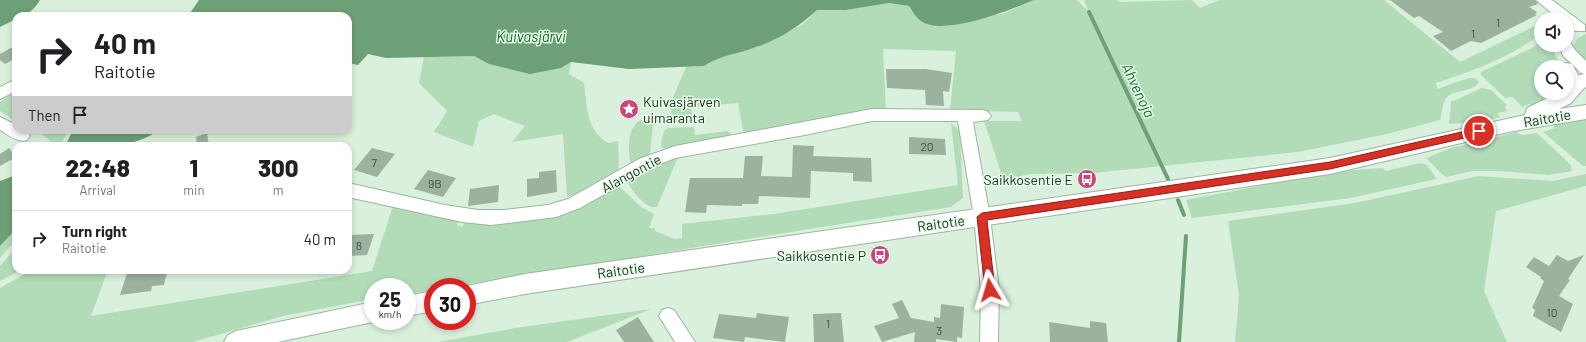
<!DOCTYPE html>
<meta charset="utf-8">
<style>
:root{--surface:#fff;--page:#f6f6f6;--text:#202124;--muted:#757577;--line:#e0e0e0}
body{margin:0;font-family:Barlow,sans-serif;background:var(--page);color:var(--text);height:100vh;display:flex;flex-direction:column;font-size:15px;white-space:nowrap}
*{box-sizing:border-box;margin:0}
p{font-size:13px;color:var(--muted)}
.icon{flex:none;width:22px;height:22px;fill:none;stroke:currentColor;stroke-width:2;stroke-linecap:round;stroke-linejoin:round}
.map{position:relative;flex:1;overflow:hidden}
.panel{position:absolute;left:12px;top:142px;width:340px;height:132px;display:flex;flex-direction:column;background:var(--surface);border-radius:12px;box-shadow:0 2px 6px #0003}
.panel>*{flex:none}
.guide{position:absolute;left:12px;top:12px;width:340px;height:122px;border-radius:12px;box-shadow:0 2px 6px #0003;background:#fff;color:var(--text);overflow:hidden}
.controls{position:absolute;left:1534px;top:12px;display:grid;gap:8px}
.controls a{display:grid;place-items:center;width:40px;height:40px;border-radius:50%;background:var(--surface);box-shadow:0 2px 6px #0003;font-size:20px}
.speed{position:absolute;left:364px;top:278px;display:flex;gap:8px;font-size:20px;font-weight:700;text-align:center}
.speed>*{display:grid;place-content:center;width:52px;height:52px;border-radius:50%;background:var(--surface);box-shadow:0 2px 6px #0003;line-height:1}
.speed small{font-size:10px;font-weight:400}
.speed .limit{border:6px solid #d22;background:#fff;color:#111}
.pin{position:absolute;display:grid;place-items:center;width:34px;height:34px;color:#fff;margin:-17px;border:2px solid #fff;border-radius:50%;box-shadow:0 1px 4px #0007}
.me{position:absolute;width:44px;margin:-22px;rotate:353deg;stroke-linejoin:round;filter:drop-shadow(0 0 3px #0008)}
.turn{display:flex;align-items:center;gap:14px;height:84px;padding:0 16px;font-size:18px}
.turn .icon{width:52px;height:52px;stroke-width:2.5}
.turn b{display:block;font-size:28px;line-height:34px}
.then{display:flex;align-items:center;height:38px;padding:0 16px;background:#0003;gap:8px;font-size:15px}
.eta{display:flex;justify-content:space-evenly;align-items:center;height:68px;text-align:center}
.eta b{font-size:24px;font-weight:800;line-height:28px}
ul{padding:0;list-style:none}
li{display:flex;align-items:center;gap:12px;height:56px;padding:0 16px;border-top:1px solid var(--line)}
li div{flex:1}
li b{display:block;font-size:15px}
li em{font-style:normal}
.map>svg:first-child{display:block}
.green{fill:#b2dbb8}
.water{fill:#6da076}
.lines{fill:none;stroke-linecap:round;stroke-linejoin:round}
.stream{stroke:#6da076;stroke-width:4}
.building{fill:#9bb29f}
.minor-casing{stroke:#9db4a0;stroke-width:2}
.major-casing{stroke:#9db4a0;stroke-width:2}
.minor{fill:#fff;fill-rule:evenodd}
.major{fill:#fff;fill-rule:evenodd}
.route{fill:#d93025;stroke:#8d1f18}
.labels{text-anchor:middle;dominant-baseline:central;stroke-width:3;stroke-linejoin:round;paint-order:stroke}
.number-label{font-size:12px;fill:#424f44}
.poi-label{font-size:14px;fill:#252e26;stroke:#e6fee9;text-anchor:end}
.street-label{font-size:14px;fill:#252e26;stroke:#e6fee9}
.water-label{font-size:15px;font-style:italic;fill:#14622d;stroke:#e6fee9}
</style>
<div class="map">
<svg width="1586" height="342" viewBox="0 0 1586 342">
<rect width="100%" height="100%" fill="#d9f1dc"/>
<path class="green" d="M1034,0H1077L1088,11L1084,0H1118L1120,2L1192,0L1200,8L1219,0H1384L1460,62L1541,23V33C1515,56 1469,72 1436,83L1437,89L1469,78H1475L1479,82C1475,91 1456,90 1448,96C1442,101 1442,113 1440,120L1387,134L1298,152L1093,173L1030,174L1013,178L1002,176L984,121H1022L1018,112L950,110L956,51L883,49L886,111L745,134L743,130L738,103L691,107L693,121L675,123L671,122V102L686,67L704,66L714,59L757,47L803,24L817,10H846L889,3L909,6L921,21L1002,14Z
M1586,34V65L1575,53L1574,45L1578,38Z
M1541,42V45H1554L1555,55L1561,67H1541V93H1560L1535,108L1530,104L1522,107L1513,97L1505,98L1481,75V72L1532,48Z
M474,56L489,64L561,68L571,62L569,74L584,83C587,106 586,130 608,143L618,141L619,172L595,188L567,197L563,134L512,142L525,126L494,114L479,121L473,147L434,132L447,111L419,83L424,57Z
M1482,88L1491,90L1507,105L1505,107L1507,111L1497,113L1500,117L1485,121L1449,124L1451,102Z
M16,91V122L0,111V102Z
M1586,118V166H1583L1543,132L1555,128L1551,123Z
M640,120H650L653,124L650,154L631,165C628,150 626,131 640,120Z
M951,123L960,131L963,198L951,207C784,232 617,261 450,287H433V290L407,294V287H373V299L283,316L193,342H0V288L32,270H108L91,316L372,271L394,203L459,220L457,225L462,227L466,221L490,222L619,186L641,207L654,214L649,228H655V231L675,239L682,238V224L774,214L958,185Z
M694,127L695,135L728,131L732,135L731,139L669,149L662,148L661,143L664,131L668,128Z
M31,130H69L61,143L58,145L54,144L41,133Z
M1516,132L1521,135L1537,133L1571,165L1572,171L1549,175L1499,171H1472L1447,177L1443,175L1426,158L1451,148Z
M678,157L657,207C656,207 652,207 651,207C643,204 627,187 628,179L664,160Z
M1420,163L1427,165L1437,179L1350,198L1192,218L1186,200L1337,171L1383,168L1386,171Z
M1586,174V186L1496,211L1484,291L1507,342H1235L1239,295L1228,221L1355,203L1479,176L1553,181Z
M16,229V240L0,258V246Z
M16,248V270H21L0,281V266Z
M651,309L567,342H438L515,328Z"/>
<path class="water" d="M0,0H40C35,9 27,16 16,16V19L0,27Z
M199,0H1034C1011,10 943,37 921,21C916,18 912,10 909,6L889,3L846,10H817C800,26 778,40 756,47C738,54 720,55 704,66L629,69L571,62L561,68L530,74L489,64L474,56L386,58L368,54L358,65L348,63V16H188Z
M73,130H159C132,150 96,146 65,146Z
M16,175V229L0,246V181Z"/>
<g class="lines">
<path class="stream" d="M1089,12L1168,179
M1178,200L1184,215
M1179,342L1186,236"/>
</g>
<path class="building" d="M1390,0H1535L1538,4L1529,7L1537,12L1535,14L1537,15L1481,43L1471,41L1451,51L1433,36L1443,32L1419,16L1414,18Z
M16,45V58L5,64L0,60V54Z
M886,69H926L952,73L949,92L943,91L944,106L926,105L925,90L887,88Z
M207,133L209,146H197L196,137Z
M909,137L945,139L946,155L909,154Z
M793,145L814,146L813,156L871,158L872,182L853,181V173L811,171L810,198L759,196L758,204H742V206L707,205L706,213L685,212L690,178H743L745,156H763L761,176L792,177Z
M9,148L16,157L0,166V154Z
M372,148L395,154L377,177L354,170Z
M428,170L456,178L443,197L414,189Z
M556,170L557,192L527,197V179L539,178V172Z
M499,185L498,202L468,206L470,189Z
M374,234L367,255L348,256V235Z
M1557,255L1568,261L1584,255L1568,279L1570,280L1559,296L1573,304L1561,332L1533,316L1535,310L1532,308L1544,281L1540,278L1541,277L1526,267L1534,257L1549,266Z
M128,270H163L162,273L167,272L164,285L152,286L151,291L120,295Z
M902,300L911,318L934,322V317L940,318L941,304L964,307L962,338L957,337V342L936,339V342H914L915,332L882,342L874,326L899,318L892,304Z
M757,313L789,317L785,342L745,337L744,342L713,338L719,314L756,318Z
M841,313L844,342H814L813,314Z
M638,317L654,342H624L616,330Z
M1090,321L1106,323L1108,342H1050L1049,322L1090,328Z"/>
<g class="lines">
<defs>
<path id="minor" d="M1536,0H1552L1585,25V31H1575L1567,25V19H1559Z
M1567,41L1570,42L1575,50L1586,61V74L1581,73L1572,64L1583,84L1581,88L1576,89L1571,88L1567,81V67H1560L1562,64L1567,63L1572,64L1564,57L1558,45H1567Z
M16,79V91L0,99V87Z
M872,109L983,110L988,112L991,116L988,120L973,122L990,217L999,290L998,342H980L981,290L974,217L958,121H872L805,135L675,158L651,168L580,208L556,217L517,222L491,225L462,222L348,197V183L445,205L478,210H504L548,205L568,199L639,159L675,146Z
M0,117L16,125V130L27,132L30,136L27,140C17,143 9,135 0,130Z
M668,308L674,310L695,342H675L659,316L662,310Z"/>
<path id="major" d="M1586,73V87L1583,89L1571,103L1559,109L1586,105V119L1508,132L1330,174L525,294L467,305V287H462L525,274L1330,158L1525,115L1527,108L1558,93H1567V82L1569,79Z
M433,291V311L407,316V296Z
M373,302V321H376L373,322L278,342H224L228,335L236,331Z"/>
</defs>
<use href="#minor" class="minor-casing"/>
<use href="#major" class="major-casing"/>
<use href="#minor" class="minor"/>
<use href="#major" class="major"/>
</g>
<path class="route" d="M1479,128L1482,129V134L1330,169L987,220L995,290L990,294L985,290L977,217L982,213L1330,162Z"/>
<defs>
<symbol id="sight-disc" viewBox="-11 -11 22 22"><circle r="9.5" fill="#cd437b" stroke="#e6fee9"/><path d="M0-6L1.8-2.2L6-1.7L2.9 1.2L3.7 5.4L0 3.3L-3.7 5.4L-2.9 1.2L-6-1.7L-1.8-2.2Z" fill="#fff"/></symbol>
<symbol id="bus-disc" viewBox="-11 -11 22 22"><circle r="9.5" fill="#cd437b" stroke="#e6fee9"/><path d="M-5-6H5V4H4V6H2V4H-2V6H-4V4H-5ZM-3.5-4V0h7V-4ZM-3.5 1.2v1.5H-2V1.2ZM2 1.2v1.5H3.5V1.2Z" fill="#fff"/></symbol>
</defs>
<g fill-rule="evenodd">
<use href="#sight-disc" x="618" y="98" width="22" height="22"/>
<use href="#bus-disc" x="1076" y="168" width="22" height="22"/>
<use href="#bus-disc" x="869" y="244" width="22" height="22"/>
</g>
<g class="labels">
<g class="number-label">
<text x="1498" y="22">1</text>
<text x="1473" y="33">1</text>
<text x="927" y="146">20</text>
<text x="374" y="162">7</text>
<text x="435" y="183">9B</text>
<text x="359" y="245">8</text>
<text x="1552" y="312">10</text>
<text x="828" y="323">1</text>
<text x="939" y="330">3</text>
</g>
<g class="poi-label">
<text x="643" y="101" text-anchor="start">Kuivasjärven<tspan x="643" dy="16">uimaranta</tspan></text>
<text x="1073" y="179">Saikkosentie E</text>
<text x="866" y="255">Saikkosentie P</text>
</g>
<g class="street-label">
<text transform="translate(1547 118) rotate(-10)">Raitotie</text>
<text transform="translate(631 173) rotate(-28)">Alangontie</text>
<text transform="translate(941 223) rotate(-8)">Raitotie</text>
<text transform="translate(621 270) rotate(-8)">Raitotie</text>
</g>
<g class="water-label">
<text x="531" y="36">Kuivasjärvi</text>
<text transform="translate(1139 90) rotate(65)">Ahvenoja</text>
</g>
</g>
</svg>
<div class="controls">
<a><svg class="icon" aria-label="sound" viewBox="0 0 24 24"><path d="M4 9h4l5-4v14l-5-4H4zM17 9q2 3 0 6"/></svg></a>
<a><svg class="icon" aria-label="search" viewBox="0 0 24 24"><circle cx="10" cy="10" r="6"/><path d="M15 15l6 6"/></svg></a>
</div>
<div class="speed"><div>25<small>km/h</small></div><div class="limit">30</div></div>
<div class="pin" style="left:1479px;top:131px;background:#d93025"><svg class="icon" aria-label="arrive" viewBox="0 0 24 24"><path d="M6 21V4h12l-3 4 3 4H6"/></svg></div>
<svg class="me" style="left:990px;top:290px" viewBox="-20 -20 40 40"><path d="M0-17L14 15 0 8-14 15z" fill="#d93025" stroke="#fff" stroke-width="4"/></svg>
<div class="guide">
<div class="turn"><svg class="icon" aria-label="right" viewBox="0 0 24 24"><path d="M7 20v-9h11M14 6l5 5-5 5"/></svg><div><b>40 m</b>Raitotie</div></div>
<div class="then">Then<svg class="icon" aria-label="arrive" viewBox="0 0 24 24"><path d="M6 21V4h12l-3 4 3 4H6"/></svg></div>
</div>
<section class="panel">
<div class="eta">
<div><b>22:48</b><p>Arrival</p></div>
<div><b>1</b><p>min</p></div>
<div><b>300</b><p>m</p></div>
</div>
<ul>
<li><svg class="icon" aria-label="right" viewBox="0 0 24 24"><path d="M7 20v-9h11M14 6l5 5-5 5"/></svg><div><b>Turn right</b><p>Raitotie</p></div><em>40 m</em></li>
</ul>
</section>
</div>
